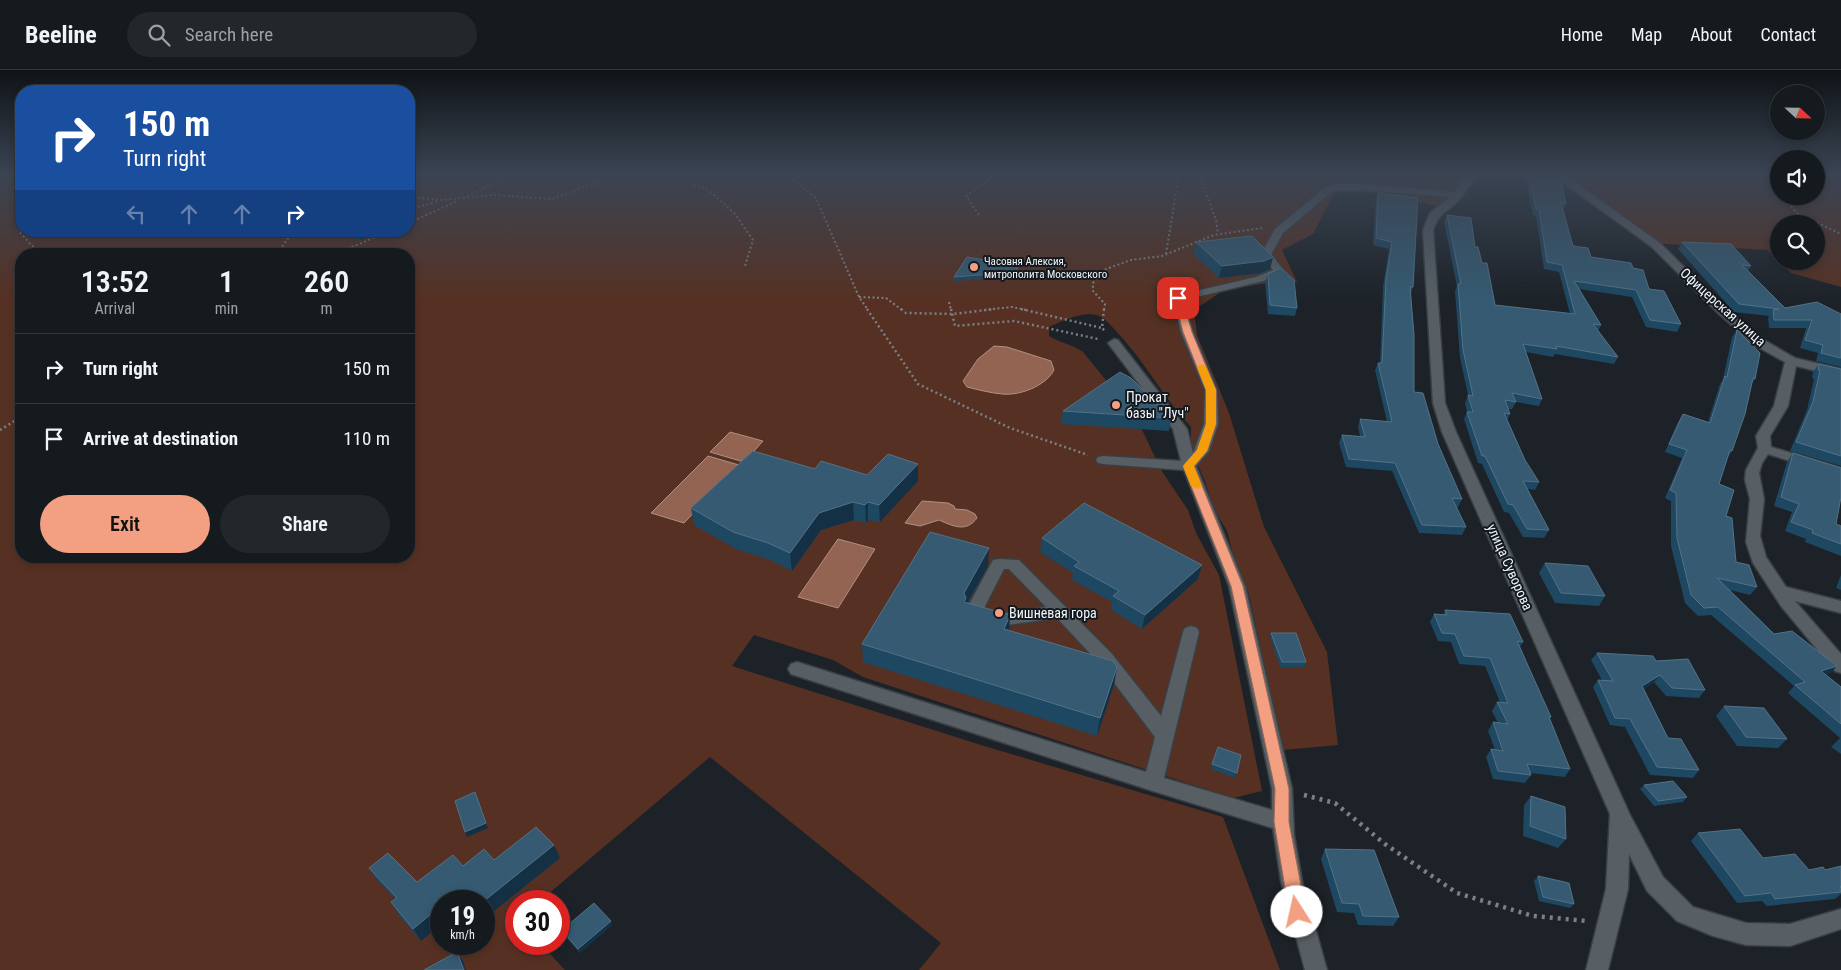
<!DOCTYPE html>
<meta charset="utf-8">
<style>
:root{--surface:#151a1e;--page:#22272b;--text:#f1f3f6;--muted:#9da1a4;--line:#34383c;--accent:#f2a081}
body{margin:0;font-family:"Roboto Condensed",sans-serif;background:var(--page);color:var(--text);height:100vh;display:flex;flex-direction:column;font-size:19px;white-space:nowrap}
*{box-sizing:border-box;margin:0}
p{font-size:16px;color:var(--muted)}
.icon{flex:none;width:28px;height:28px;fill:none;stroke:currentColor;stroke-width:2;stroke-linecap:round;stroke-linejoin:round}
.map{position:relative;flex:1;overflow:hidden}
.side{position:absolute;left:15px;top:178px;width:400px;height:315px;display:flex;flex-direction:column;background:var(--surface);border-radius:20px;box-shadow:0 2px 8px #0003,0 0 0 1px var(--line)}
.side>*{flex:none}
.top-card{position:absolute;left:15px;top:15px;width:400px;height:152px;border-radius:20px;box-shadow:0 2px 8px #0003,0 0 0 1px var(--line);background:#1a4fa0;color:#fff;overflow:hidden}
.needle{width:32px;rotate:112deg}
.tools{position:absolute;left:1770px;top:15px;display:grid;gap:10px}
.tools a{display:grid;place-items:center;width:55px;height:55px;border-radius:50%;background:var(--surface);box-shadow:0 2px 8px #0003,0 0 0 1px var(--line);font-size:25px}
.speed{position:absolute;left:430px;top:820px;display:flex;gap:10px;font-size:25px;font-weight:700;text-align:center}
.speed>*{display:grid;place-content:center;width:65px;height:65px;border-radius:50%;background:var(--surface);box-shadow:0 2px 8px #0003,0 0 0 1px var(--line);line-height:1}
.speed small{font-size:12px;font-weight:400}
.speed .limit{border:8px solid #d22;background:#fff;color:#111}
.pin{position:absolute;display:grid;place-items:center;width:42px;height:42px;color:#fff;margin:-21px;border-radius:10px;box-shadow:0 2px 8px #0006}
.me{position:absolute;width:55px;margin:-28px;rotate:350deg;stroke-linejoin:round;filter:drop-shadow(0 0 4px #0008)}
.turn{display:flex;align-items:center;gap:18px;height:105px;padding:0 25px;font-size:22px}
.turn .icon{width:65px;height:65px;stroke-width:2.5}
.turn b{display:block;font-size:35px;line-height:42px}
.lanes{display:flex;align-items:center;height:48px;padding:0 25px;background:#0003;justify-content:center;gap:25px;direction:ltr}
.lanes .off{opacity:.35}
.eta{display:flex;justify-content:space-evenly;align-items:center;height:85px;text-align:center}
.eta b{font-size:30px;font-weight:600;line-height:35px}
.button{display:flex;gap:10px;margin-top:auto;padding:10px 25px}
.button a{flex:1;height:58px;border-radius:30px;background:var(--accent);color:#111;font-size:20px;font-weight:600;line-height:58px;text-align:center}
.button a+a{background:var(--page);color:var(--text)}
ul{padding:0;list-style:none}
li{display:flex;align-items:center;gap:15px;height:70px;padding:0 25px;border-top:1px solid var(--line)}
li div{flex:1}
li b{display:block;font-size:19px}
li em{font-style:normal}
header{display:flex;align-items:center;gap:30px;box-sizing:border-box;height:70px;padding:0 25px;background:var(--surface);border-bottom:1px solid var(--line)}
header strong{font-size:24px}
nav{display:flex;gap:28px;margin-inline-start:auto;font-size:18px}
.search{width:350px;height:45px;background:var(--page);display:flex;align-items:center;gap:12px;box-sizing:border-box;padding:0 18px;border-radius:28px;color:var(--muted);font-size:19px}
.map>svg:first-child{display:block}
.green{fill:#563123;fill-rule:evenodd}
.water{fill:#936452;stroke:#af9084}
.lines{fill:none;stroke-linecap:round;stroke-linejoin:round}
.minor-casing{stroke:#3a3f43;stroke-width:3}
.path-far2{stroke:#7a8085;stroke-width:2;stroke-dasharray:2 2.5;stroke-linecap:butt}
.path-far1{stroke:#7a8085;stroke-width:2.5;stroke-dasharray:2 3;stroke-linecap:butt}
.path{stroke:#7a8085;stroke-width:4.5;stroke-dasharray:3 5;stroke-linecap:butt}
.minor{fill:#575f65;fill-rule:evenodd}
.wall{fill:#1e4761}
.shaded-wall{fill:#143044}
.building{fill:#355a72;stroke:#527287}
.route{fill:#f2a081;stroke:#9d6854}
.slow{fill:#f59e0b}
.poi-dot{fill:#f2a081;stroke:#13191e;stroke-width:2}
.labels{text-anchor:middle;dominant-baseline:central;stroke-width:4;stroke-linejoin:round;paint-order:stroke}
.far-poi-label{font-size:11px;fill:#f1f6f9;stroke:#13191e;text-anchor:start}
.street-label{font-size:14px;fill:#f1f6f9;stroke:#13191e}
.poi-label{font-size:14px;fill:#f1f6f9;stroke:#13191e;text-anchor:start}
</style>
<header>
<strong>Beeline</strong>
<div class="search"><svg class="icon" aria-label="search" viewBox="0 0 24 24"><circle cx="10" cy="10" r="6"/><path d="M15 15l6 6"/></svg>Search here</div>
<nav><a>Home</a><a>Map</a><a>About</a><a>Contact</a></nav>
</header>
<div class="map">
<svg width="1841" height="900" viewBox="0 0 1841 900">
<rect width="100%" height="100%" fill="#1c2228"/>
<path class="green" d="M0,104H21V161H409V104H1480L1451,139L1359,120L1335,122L1313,164L1282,180L1297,212L1285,210L1224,220L1194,240L1197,265L1229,343L1264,457L1327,582L1338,675L1283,680L1249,525L1233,484L1227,461L1214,439L1205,411L1191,380V357C1163,327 1144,290 1116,261C1111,256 1105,248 1099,246C1085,240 1064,250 1051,256L1049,257V266C1060,273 1072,274 1083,282L1136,347L1161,400L1188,440L1196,463L1219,505L1262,721L1233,728L863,607L833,590L754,565L732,596L984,676L1223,747L1280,900H919L941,873L710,687L540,831H516V874H541L565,900H0ZM21,184H409V486H21ZM441,831H484V874H441Z
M1540,104H1779V126H1816V104H1841V217L1791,203L1767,180L1648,173L1565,111ZM1779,154H1816V191H1779Z"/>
<path class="water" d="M994,276L1007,277L1051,291L1054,300C1046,316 1019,326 1002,324C991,323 979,320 967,317L963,311L978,289Z
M730,362L763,371L744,392L710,382Z
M708,386L739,395L684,453L651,443Z
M922,431L948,433L954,436L955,439L967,440L975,444L977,448C966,463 953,456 939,450L920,456L905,453Z
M838,469L875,479L838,538L798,527Z"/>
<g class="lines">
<defs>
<path id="minor" d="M1469,104H1479C1470,113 1465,124 1456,133C1444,144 1439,143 1433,160L1445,333L1456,362L1630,745L1663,807L1693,837L1746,853L1790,854L1841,839V859L1790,876L1746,875L1713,866L1677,851L1647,821L1629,784L1628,819L1608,900H1586L1606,819L1610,744L1442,362L1433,333L1423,160L1430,143L1450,127L1362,120L1332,121L1283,163L1271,184L1284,201L1283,203L1263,211L1184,230L1193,262L1217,320L1218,354L1209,381L1196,396L1245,516L1292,719L1294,765L1302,811L1327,900H1305L1281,811L1273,758L1153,721L791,604L788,599L791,594L797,592L1146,702L1155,667L1100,594L1057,548L992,557L967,546L965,542L993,490L999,489L1019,490L1112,584L1161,646L1183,562L1185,558L1191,556L1197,558L1199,562L1164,708L1272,740V719L1229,516L1184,400L1103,394L1098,393L1096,390L1098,387L1103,386L1181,391L1173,359L1108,273L1114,269L1118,270L1187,359L1193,383L1204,354L1205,320L1181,262L1172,228L1174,226L1256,207L1273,200L1261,184L1275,159L1326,117L1339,114H1362L1454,122L1464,107ZM1004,499H1009L1046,537L994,545L983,540Z
M1541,104H1555L1566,106L1660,173L1726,239L1764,270L1795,288L1841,299V307L1796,296L1788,336L1770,366L1771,377L1841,398V407L1768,384L1762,393L1759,403L1764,429L1760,466L1766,487L1786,517L1841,531V543L1795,531L1841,584V603L1835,601L1781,536L1753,493L1746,472L1750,429L1745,410L1746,400L1758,378L1756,366L1774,336L1785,292L1756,276L1718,243L1652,177L1560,110Z"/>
</defs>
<use href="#minor" class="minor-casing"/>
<path class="path-far2" d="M669,104L710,121L735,144L753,170L745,196
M786,104L816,128L859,227L868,240
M1199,104L1216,150L1218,164
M1757,104L1765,108L1779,123
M1782,126L1797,143L1841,164
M409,127L442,130L494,125L552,129L619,104
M463,128L514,104
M409,139L439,131
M979,145L966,126L990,109L991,104
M409,153L457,131
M21,159L19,161L31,175L45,184
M277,184L293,161
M335,184L390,161
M1166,184L1179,104
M859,227L886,228L902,240
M949,232L951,240
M984,240L1012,237L1026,240
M1104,240L1105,234L1093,221V213L1106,199L1131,190L1162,186L1214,165L1262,158"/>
<path class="path-far1" d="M867,239L918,314L1010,358L1088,385
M901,239L906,243L953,244L995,239
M951,239L955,256L1014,251L1098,269
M1021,239L1102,258
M1104,239L1102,258L1106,262
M0,360L21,347"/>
<path class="path" d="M1304,725L1335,733L1385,774L1457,823L1533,846L1586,851"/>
<use href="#minor" class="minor"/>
</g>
<path class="wall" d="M1526,104H1553L1566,134L1563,140L1573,176L1591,187L1633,198L1649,219L1681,254L1677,262L1646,257L1632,227L1579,219L1601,255L1598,261L1618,287L1614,294L1555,284L1553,287L1526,282L1542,329L1539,336L1516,332L1512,339H1508L1510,344L1507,350L1525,390L1539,412L1535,420L1528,419L1549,460L1544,468L1523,467L1509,443L1504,442L1482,394L1478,393L1464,349L1467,342L1465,333L1468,325L1460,288L1455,221L1457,216L1444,152L1447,145L1475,177L1482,193L1495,235L1570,244L1559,202L1544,199L1536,146L1533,145L1525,105Z
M1378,123L1413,217L1411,224L1414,322L1438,374L1462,429L1458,437H1456L1466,457L1462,465L1419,463L1392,401L1346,397L1339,373L1342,365L1360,366L1358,357L1360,349L1387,352L1375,300L1378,293H1380L1383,217L1389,179L1373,175L1376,129Z
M336,161H379L360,170Z
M1196,172L1273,187L1270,199L1261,203L1219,208L1193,184Z
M1682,172L1751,196L1748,201L1785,238L1841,244V297L1816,291L1818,283L1800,278L1806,258H1769L1768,248L1769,246L1734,242L1678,179Z
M1017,195V207L954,211V207Z
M1268,204L1297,238L1295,246L1268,244L1265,212Z
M1737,260L1755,309L1751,315L1732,381L1728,387L1719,414L1736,492L1757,517L1750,525L1730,520L1774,564L1830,604L1826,605L1841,617V684L1831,677L1840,668L1788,623L1794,616L1711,545L1698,546L1685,533L1671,476V431L1665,428L1682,388L1665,382L1678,352L1683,344L1708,352L1720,314L1723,309L1732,267Z
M1819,294L1841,299V396L1790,381L1807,340L1814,309L1812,308L1813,302Z
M1063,341L1171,348L1169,361L1061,354Z
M1793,383L1836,454L1841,456V486L1805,472L1806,469L1785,461L1792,442L1774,436L1787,392Z
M815,399L918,411L880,452L868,450L866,453L854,450L821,460L792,501L770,490L736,479L694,455L691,438Z
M1042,468L1198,509L1142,559L1111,540L1112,532L1072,510L1073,503L1040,482Z
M1545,493L1605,526L1599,536L1555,533L1539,503Z
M988,496L968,533L1009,560L1117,597L1114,615L1097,666L863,592L862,574Z
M1841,505V520L1836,518Z
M1445,540L1523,572L1520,577L1551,647L1550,649L1570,699L1565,707L1530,703L1531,705L1525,713L1493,709L1486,687L1491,679L1495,680L1488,661L1493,652L1498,653L1492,641L1497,632H1500L1485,596L1459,594L1451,572L1438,571L1430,552L1434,544L1443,545Z
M1271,563L1306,592L1305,597H1280L1270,567Z
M1597,583L1656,591L1705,620L1699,628L1666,626L1654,612L1644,619L1668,668L1699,700L1693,708L1650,705L1625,657L1610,655L1593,617L1598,610H1602L1591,590Z
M1724,636L1787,669L1778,678L1737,676L1716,646Z
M1218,677L1237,703L1235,708L1211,699Z
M1644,715L1687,727L1683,732L1654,736L1640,719Z
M1531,726L1566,769L1558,778L1523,766L1524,735Z
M1698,763L1763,788L1809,800H1825L1841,796V824L1835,829L1767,836L1762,831L1737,833L1691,771Z
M1325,779L1399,847L1393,856L1358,855L1354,843L1337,842L1321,789Z
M560,788L484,849V831H441V854L421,871L399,845L391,832L395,829L377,810L369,798L417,812L463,796L494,790Z
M1538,806L1574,834L1570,838L1539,831L1534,811Z
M612,855L580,883L564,865L562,860Z"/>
<path class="shaded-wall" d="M358,161H379L360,170L356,162Z
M1273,187L1270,199L1261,203L1219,208L1222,196Z
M918,394V411L880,452L879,435Z
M853,432L854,450L821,460L792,501L790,483L819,443Z
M868,432V450L866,453L865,435Z
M989,478L988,496L965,537L963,550L964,523Z
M1202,495L1198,509L1142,559L1145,545Z
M1010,545L1009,564L1004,559Z
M1837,596L1830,604L1814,609L1821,601Z
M1117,597L1114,615L1097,666L1100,648Z
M1660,605L1654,612L1637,624L1642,616Z
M475,722L488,758L467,767L465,762Z
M554,775L560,788L484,849V831Z
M437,839L441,846V854L421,871L413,859Z
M611,851L612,855L580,883L578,879Z
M457,882L463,891L466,900H464Z"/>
<path class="building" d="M1529,104H1553L1560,105L1566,134L1561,133L1573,176L1588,178L1591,187L1631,193L1633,198L1643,200L1649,219L1664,221L1681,254L1650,250L1636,220L1574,211L1601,255L1593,254L1618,287L1556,276L1557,279L1523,274L1542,329L1512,323L1516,332L1505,330L1510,344L1504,343L1525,390L1539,412L1523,411L1549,460L1527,459L1513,435L1508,434L1485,386H1482L1467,342H1473L1468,325L1473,326L1463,280L1458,214H1461L1447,145L1471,148L1475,177H1478L1482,193H1487L1495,235L1575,244L1562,195L1547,192L1539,139H1536Z
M1378,123L1418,128L1413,217H1410L1414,265V322L1423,323L1438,374L1462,429L1452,428L1466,457L1422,455L1395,393L1349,389L1342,365L1365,367L1360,349L1392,352L1378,293H1382L1386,209L1392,172L1376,168Z
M1252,166L1273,187L1264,191L1222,196L1196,172Z
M1682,172L1731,174L1751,196L1742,195L1785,238L1817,232L1841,244V288L1821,283L1823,275L1805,270L1812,250H1774L1773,240L1779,239L1739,234Z
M967,187L1017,195V202L954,207Z
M1281,198L1294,210L1297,238L1270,235L1268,204Z
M1737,260L1760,283L1755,309L1753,308L1745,344L1732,381L1730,380L1719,414L1734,420L1726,446L1732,448L1736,492L1749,495L1757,517L1717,508L1774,564L1792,561L1837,596L1821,601L1841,617V654L1795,615L1805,612L1718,537L1704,538L1691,525L1677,468L1676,423L1670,420L1687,380L1669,374L1683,344L1710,353L1725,306L1727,307Z
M1819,294L1841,299V386L1796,372L1813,332L1820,300H1818Z
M1120,302L1131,308L1171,348L1063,341Z
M753,381L815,399L821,391L867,405L888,384L918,394L879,435L868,432L865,435L853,432L819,443L790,483L768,473L733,462L691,438Z
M1793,383L1841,398V427L1836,454L1841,456V474L1812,463L1813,460L1791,452L1799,434L1781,427Z
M1084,433L1202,495L1145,545L1113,526L1119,521L1074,496L1079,492L1042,468Z
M930,462L989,478L964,523L966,528L964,532L1010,545L1004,559L1113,591L1117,597L1100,648L862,574Z
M1545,493L1588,496L1605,526L1561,523Z
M1445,540L1510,544L1523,572L1517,571L1551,647H1549L1570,699L1527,694L1531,705L1498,701L1491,679L1503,681L1493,652L1508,654L1497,632L1508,633L1490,588L1464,586L1455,564L1442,563L1434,544L1447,545Z
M1271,563H1296L1306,592H1282Z
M1597,583L1653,586L1656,591L1688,589L1705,620L1672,618L1660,605L1642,616L1668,668L1681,669L1699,700L1657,697L1630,649L1615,648L1598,610L1613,611Z
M1724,636L1764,638L1787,669L1746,667Z
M1218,677L1241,685L1237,703L1212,694Z
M1673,711L1687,727L1658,731L1644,715Z
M475,722L486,753L465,762L455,731Z
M1531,726L1565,737L1566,769L1530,756Z
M536,757L554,775L484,831H441V844L437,839L413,859L391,832L397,828L369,798L388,783L417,812L453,785L463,796L484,779L494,790Z
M1740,759L1763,788L1795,784L1809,800L1823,797L1825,800L1841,796V816L1840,817L1841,818V822L1775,829L1771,823L1745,826L1698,763Z
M1325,779L1374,780L1399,847L1363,846L1359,834L1342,833Z
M1538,806L1569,813L1574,834L1543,827Z
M594,833L611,851L578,879L562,860Z
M457,882L464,900H424Z"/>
<linearGradient id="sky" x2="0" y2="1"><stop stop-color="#0f1316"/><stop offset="0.45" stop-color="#3a4453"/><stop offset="1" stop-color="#3a4453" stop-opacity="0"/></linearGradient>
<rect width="1841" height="230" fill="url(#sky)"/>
<path class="route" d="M1178,225L1182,228L1192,262L1216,320V354L1207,381L1194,396L1243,516L1289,719V752L1306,842L1303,847L1297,850L1292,847L1289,842L1274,752L1275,719L1231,516L1183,396L1197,380L1206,354V320L1183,262L1174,228Z"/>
<path class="slow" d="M1202,294L1206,297L1216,320V354L1207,381L1194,396L1202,416L1197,419L1191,416L1183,396L1197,380L1206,354V320L1197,297Z"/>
<g class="poi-dot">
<circle cx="974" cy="197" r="5"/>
<circle cx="1116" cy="335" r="5"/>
<circle cx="999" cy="543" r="5"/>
</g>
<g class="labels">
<g class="far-poi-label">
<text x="984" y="191">Часовня Алексия,<tspan x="984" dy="13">митрополита Московского</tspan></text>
</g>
<g class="street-label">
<text transform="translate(1723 237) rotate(42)">Офицерская улица</text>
<text transform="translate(1510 497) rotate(66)">улица Суворова</text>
</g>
<g class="poi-label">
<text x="1126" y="327">Прокат<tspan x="1126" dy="16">базы "Луч"</tspan></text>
<text x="1009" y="543">Вишневая гора</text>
</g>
</g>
</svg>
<div class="tools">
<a><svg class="needle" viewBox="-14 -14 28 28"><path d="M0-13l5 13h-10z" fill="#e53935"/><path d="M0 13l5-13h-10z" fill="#9da1a4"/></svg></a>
<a><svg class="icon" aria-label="sound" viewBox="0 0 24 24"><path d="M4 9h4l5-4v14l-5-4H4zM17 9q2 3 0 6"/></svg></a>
<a><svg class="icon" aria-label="search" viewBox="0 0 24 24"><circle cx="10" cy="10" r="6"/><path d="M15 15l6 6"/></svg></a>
</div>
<div class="speed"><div>19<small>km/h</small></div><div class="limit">30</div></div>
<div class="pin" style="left:1178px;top:228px;background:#d93025"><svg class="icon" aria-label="arrive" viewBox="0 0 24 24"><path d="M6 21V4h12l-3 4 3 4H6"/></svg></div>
<svg class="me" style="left:1297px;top:842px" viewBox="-20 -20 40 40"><circle r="19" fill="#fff"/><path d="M0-13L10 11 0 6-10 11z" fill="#f2a081"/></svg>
<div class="top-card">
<div class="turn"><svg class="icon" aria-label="right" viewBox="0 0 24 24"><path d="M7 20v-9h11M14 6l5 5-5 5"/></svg><div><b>150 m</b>Turn right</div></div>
<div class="lanes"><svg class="icon off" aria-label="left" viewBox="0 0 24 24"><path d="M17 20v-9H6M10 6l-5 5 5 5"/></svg><svg class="icon off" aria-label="ahead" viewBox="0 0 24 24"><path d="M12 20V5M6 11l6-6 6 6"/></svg><svg class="icon off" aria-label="ahead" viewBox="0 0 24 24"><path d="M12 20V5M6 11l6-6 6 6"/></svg><svg class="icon" aria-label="right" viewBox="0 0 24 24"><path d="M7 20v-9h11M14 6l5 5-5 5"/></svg></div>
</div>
<section class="side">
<div class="eta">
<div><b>13:52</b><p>Arrival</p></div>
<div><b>1</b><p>min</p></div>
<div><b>260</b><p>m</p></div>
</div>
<ul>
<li><svg class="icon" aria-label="right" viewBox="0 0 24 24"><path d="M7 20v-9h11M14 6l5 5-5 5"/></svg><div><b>Turn right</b></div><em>150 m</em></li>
<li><svg class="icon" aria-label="arrive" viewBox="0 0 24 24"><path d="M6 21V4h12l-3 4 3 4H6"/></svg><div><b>Arrive at destination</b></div><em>110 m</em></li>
</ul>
<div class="button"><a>Exit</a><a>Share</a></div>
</section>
</div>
